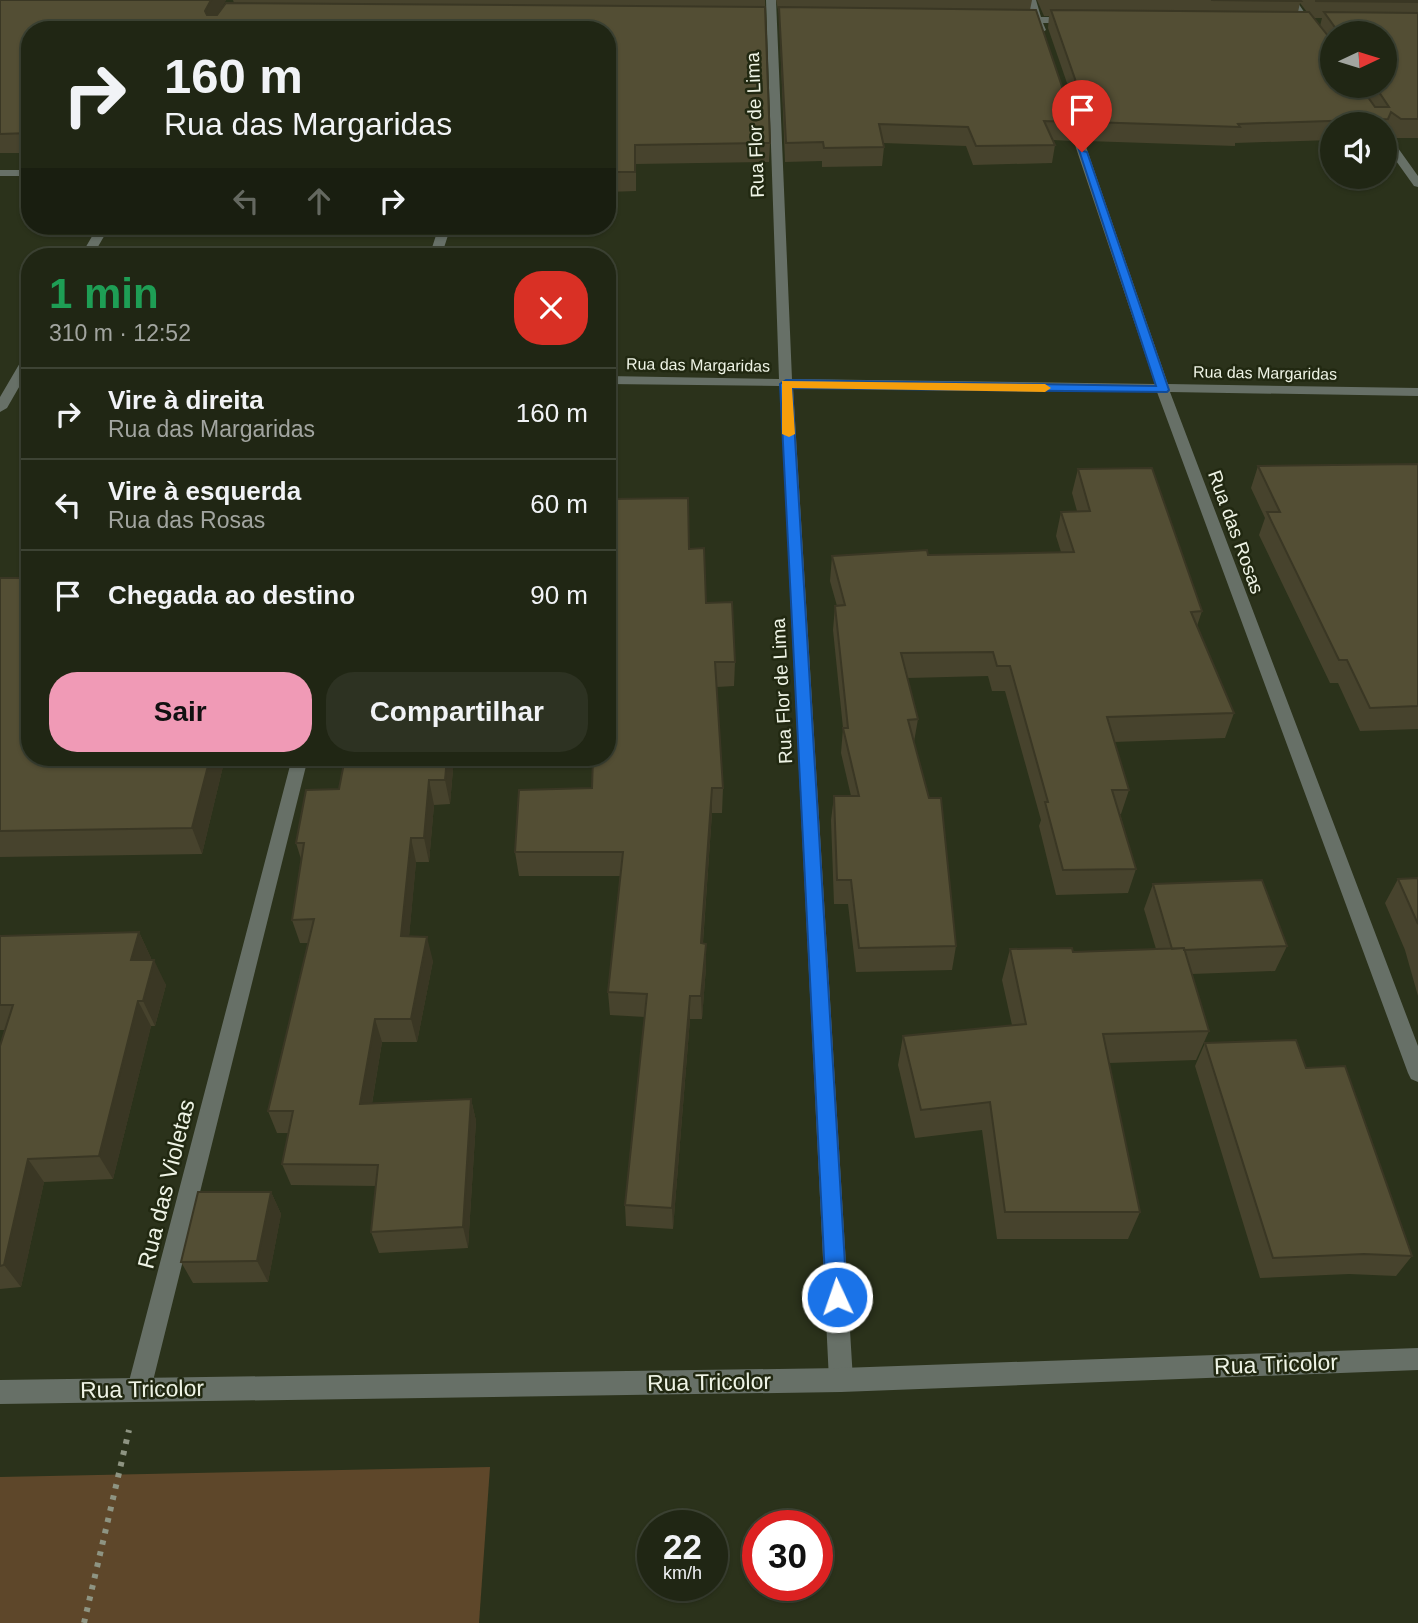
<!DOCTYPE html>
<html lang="pt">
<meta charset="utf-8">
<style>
:root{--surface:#202614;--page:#2d3222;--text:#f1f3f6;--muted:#a2a5a0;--line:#3d4334;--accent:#f09ab6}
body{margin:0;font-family:Arial,sans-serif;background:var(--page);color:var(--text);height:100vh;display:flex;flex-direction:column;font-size:26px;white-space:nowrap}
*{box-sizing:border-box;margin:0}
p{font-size:23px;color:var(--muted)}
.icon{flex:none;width:38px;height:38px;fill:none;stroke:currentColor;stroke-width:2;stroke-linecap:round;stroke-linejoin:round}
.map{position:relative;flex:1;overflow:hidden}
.details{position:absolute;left:21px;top:248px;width:595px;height:518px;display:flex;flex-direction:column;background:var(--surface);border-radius:28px;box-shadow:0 2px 5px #0004,0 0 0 2px var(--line)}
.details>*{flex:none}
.hud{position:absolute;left:21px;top:21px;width:595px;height:214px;border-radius:28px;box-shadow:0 2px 5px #0004,0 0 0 2px var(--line);background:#202614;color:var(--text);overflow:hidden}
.needle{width:46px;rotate:86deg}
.controls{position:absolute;left:1320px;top:21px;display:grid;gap:14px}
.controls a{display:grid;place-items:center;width:77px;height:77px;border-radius:50%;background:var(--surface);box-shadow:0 2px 5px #0004,0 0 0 2px var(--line);font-size:35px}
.speed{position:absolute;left:637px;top:1510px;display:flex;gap:14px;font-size:35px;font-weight:700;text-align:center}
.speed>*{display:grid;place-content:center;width:91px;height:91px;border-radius:50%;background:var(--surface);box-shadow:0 2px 5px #0004,0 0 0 2px var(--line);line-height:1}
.speed small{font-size:18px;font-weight:400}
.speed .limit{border:10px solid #d22;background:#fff;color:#111}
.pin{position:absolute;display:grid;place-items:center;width:60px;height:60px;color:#fff;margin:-72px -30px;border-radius:50% 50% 50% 0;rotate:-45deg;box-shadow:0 0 7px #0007}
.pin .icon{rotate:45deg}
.me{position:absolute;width:77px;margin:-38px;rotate:357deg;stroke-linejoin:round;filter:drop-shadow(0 0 5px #0008)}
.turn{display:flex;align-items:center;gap:24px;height:147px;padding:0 28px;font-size:32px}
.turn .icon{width:91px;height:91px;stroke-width:2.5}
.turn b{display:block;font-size:49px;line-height:60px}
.lanes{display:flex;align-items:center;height:66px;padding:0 28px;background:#0003;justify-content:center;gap:35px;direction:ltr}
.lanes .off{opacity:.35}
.round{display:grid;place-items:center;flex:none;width:74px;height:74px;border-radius:28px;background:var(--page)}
.headline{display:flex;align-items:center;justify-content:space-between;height:119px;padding:0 28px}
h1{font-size:42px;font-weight:600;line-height:52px;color:#1e9e55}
.cta{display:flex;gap:14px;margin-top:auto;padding:14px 28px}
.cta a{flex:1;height:80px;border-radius:28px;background:var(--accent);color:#111;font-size:28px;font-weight:600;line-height:80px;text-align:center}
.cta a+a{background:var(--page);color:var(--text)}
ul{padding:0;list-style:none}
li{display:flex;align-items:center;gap:21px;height:91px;padding:0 28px;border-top:2px solid var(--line)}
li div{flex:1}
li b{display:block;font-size:26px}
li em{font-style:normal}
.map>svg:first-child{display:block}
.green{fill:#5e472a}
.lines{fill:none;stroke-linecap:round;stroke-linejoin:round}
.path{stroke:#8e9482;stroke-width:6;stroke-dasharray:4.5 7;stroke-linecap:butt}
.minor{fill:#677067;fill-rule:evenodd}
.tertiary{fill:#677067;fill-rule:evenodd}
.wall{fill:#47432d;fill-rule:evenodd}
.shaded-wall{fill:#3a3724}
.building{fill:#534e34;stroke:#3a3724;stroke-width:2}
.route{fill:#1a73e8;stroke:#114b97;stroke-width:2}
.slow{fill:#f59e0b}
.labels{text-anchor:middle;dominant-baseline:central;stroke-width:5;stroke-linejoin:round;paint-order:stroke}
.far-street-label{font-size:16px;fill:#eef3e5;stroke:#212811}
.street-label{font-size:19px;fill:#eef3e5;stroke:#212811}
.near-street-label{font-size:23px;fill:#eef3e5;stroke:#212811}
</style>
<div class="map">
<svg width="1418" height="1623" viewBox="0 0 1418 1623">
<rect width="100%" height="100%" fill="#2b321b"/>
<path class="green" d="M490,1467L479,1623H0V1477Z"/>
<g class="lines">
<path class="path" d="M84,1623L129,1430"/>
<path class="minor" d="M766,0H776L792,379L1155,384L1062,106L1067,103L1072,106L1168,384L1418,388V396L1170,392L1418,1046V1082L1411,1079L1408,1073L1157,392L793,387L853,1380L849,1388L841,1392L833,1388L829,1380L780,386L607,384V376L779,379Z
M1026,0H1036L1041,17H1072L1077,20L1072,23H1043L1046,30L1041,33L1038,32L1034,23L1013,22V18L1032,17Z
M1286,0H1296L1332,53V63Z
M1384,133L1388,134L1418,176V187L1414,186L1384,144Z
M0,170H30V176H0Z
M98,226H110L92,257H80Z
M439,226H451L441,257H429Z
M30,352V368L7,408L0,412V397L24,356Z
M292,758H308L151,1389L147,1397L139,1401L131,1397L127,1389Z"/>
<path class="tertiary" d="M1418,1348V1370L841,1392L0,1404V1380L841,1368Z"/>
</g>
<path class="wall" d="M0,0H226L219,12L234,3L233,0H765L770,143L769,162L636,164V191L607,192V30H30V153H0Z
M776,0H1032L1030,10L1074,122L1071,141L1053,140L1055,145L1052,163L973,165L966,146L883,143L884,147L882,166L822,167V161L785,162L779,14Z
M1037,0H1418V138H1394L1385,130L1384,131V124H1332V140L1235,143V146L1087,141L1048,28L1049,16H1044ZM1300,3L1307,12H1298ZM1314,18H1322L1320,26ZM1332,33H1384V86H1332Z
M1418,464V729L1360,731L1338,683H1330L1259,535L1265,518L1251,488L1258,466Z
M1078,469L1202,611L1197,626L1234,713L1225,738L1114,742L1129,790L1121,814H1120L1136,869L1128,893L1056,895L1039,826L1041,820L1005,691H992L988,676L907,678L918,719L914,742L956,946L952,970L856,972L848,904H834L831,820L834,796H851L841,753L843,728L833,630L835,606H837L830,581L832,556L1061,552L1056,536L1061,512L1077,511L1072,493Z
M689,549L706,603L735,662L734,686L717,687L723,788L722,813H712L703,943L706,944V967L702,1019H690L673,1229L626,1226L625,1205L645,1017L610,1015L608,992L620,876H519L515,852L592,788Z
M0,578L225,758L202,854L0,857Z
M345,758H454L450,804L434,805L429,862H416L409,936L433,961L417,1042H382L372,1104L471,1099L476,1121L468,1248L379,1253L371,1232L376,1186L291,1185L282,1164L288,1133H277L268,1111L309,943H300L292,920L301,859L296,843L339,789Z
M1418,878V996L1405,950L1385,903L1398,879Z
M1153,884L1287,946L1275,971L1192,974L1209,1031L1196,1060L1109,1063L1140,1212L1128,1239H997L982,1130L915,1138L898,1065L903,1036L1012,1025L1002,980L1010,949L1073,952L1156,949L1144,909Z
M139,932L151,958L150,960L166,985L155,1026H151L113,1179L44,1182L21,1287L0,1289V1046L5,1030H0V936Z
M1205,1043L1306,1068L1412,1256L1396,1276L1349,1274L1260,1278L1195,1066Z
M271,1192L281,1214L268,1282L193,1283L181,1262Z"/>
<path class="shaded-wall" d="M211,0H226L209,29L205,11Z
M210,758H225L202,854L192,828Z
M447,758H454L450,804L445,780Z
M429,780L434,805L429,862L424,838Z
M712,788V813L701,967V943Z
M411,838L416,862L407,960L401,936Z
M139,932L151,958L144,985L131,960Z
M427,937L433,961L417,1042L411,1019Z
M706,944V967L702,1019L701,996Z
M154,960L166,985L155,1026L143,1001Z
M690,996V1019L673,1229L672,1208Z
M138,1001L151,1026L113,1179L99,1156Z
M375,1019L382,1042L368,1127L360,1104Z
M471,1099L476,1121L468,1248L463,1227Z
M28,1159L44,1182L21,1287L4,1265Z
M271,1192L281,1214L268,1282L257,1261Z"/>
<path class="building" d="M0,0H211L205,11L207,15H217L226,3L765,7L770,143L635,145V172H607V30H30V133L0,134Z
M1211,0H1300L1301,1Z
M1316,0H1418V2L1316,1Z
M779,7L1036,10L1074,122L1044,121L1055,145L976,146L968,127L879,124L884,147L824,148L823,142L786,143Z
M1051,10L1309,12L1332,41V86H1360L1375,107H1389L1375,86H1384V33H1339L1324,12L1418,13V119H1401L1391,112L1388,119L1238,124L1240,127L1090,122Z
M1418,464V706L1370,708L1347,660H1339L1267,512H1280L1258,466Z
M1152,468L1202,611L1191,612L1234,713L1107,717L1129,790H1112L1136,869L1063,870L1045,802H1048L1010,666H997L993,652L901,653L918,719L908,720L929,798H941L956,946L859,948L851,880H837L834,796H859L843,728H848L835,606L845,605L832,556L927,550L928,555L1074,552L1061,512L1090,511L1078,469Z
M688,498L689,549L704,548L706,603L732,602L735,662H715L723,788H712L701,943L706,944L701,996H690L672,1208L625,1205L647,994L608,992L623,852H515L519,790L592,788L593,758H607V499Z
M0,578H30V758H210L192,828L0,831Z
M345,758H447L445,780H429L424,838H411L401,936L427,937L411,1019H375L360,1104L471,1099L463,1227L371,1232L378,1165L282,1164L293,1111H268L314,919L292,920L304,843H296L306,790L339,789Z
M1418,878V924L1398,879Z
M1262,880L1287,946L1184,950V948L1172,949L1153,884Z
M139,932L131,960H154L143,1001H138L99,1156L28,1159L4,1265L0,1266V1046L13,1005H0V936Z
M1072,948L1073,952L1184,948L1209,1031L1103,1034L1140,1212H1005L990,1102L921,1110L903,1036L1026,1024L1010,949Z
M1296,1040L1306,1068L1345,1066L1412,1256L1364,1254L1273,1258L1205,1043Z
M198,1192H271L257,1261L181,1262Z"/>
<path class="route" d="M1079,150L1087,152L1169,390L1167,392L792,388L847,1297L844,1304L837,1307L829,1304L826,1297L780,384L786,380L1156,386Z"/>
<path class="slow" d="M782,381L1045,384L1051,388L1045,392L792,388L795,434L789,437L782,434Z"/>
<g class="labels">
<g class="far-street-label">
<text transform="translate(698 365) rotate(1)">Rua das Margaridas</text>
<text transform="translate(1265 373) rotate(1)">Rua das Margaridas</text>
</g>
<g class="street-label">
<text transform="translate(755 125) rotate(-92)">Rua Flor de Lima</text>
<text transform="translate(1236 532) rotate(70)">Rua das Rosas</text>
<text transform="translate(782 691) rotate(-93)">Rua Flor de Lima</text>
</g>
<g class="near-street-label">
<text transform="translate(166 1184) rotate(-76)">Rua das Violetas</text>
<text transform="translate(1276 1364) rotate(-2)">Rua Tricolor</text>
<text transform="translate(709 1382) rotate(-1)">Rua Tricolor</text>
<text transform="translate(142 1389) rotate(-1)">Rua Tricolor</text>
</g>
</g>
</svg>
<div class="controls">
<a><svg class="needle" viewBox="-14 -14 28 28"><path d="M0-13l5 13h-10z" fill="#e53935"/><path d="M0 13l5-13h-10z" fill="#a2a5a0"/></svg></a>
<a><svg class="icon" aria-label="sound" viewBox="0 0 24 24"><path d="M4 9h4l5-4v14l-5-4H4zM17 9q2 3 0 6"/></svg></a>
</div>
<div class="speed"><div>22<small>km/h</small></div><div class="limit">30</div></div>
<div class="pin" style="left:1082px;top:152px;background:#d93025"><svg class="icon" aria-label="arrive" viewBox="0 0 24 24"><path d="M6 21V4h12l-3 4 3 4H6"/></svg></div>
<svg class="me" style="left:837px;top:1297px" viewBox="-20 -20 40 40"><circle r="17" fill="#1a73e8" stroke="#fff" stroke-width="3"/><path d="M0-11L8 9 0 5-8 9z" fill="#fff"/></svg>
<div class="hud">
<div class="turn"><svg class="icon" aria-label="right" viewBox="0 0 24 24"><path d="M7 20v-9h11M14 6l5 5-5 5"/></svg><div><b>160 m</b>Rua das Margaridas</div></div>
<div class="lanes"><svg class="icon off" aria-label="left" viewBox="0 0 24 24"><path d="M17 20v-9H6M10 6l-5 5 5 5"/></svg><svg class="icon off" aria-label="ahead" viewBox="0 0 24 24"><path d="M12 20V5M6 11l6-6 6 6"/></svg><svg class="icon" aria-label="right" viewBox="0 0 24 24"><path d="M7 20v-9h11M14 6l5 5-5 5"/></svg></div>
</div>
<section class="details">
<div class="headline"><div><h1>1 min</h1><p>310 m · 12:52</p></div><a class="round" style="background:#d93025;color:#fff"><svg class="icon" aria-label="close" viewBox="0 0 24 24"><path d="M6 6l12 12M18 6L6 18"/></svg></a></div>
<ul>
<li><svg class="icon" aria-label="right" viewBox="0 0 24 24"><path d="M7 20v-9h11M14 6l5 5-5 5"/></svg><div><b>Vire à direita</b><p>Rua das Margaridas</p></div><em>160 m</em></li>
<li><svg class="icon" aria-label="left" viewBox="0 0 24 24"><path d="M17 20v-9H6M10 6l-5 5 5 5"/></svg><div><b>Vire à esquerda</b><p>Rua das Rosas</p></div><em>60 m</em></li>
<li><svg class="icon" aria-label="arrive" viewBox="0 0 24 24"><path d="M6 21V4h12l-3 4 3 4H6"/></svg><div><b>Chegada ao destino</b></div><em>90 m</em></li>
</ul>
<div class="cta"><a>Sair</a><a>Compartilhar</a></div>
</section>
</div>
